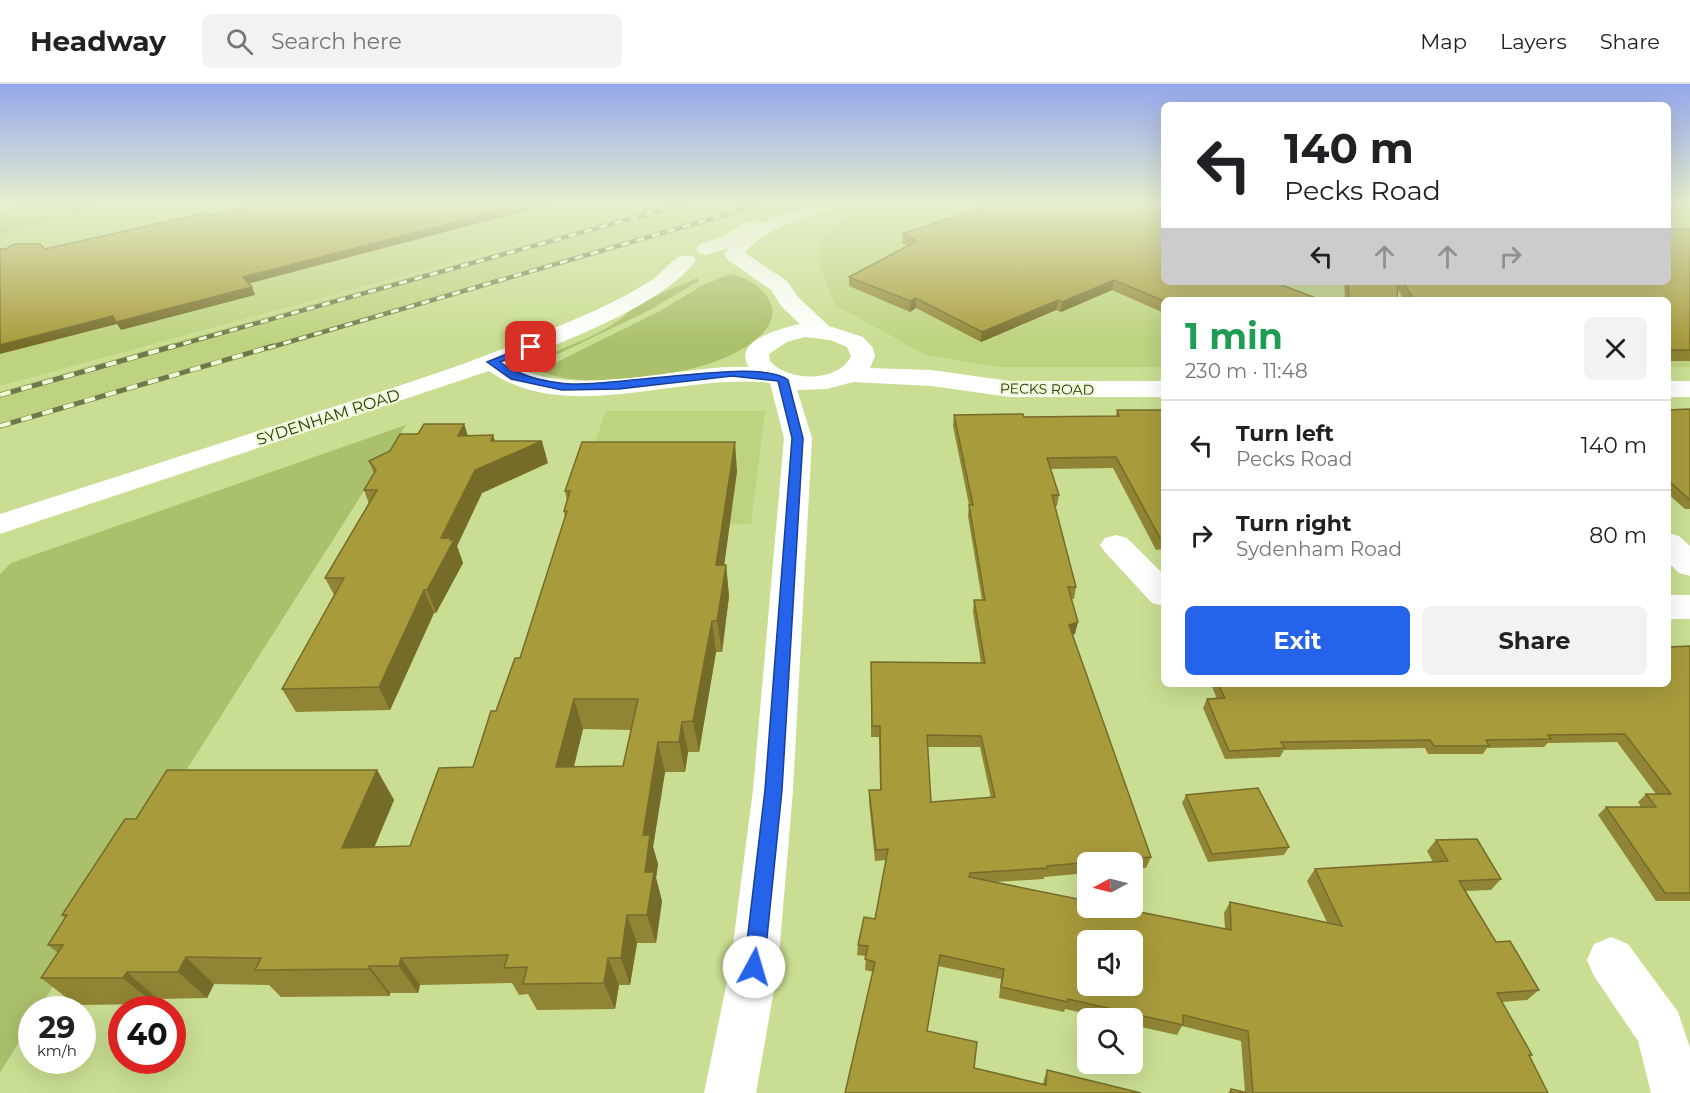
<!DOCTYPE html>
<meta charset="utf-8">
<style>
:root{--surface:#fff;--page:#f2f2f2;--text:#202124;--muted:#757577;--line:#e0e0e0;--accent:#2563eb}
body{margin:0;font-family:Montserrat,sans-serif;background:var(--page);color:var(--text);height:100vh;display:flex;flex-direction:column;font-size:22px;white-space:nowrap}
*{box-sizing:border-box;margin:0}
p{font-size:20px;color:var(--muted)}
.icon{flex:none;width:33px;height:33px;fill:none;stroke:currentColor;stroke-width:2;stroke-linecap:round;stroke-linejoin:round}
.map{position:relative;flex:1;overflow:hidden}
.sheet{position:absolute;left:1161px;top:213px;width:510px;height:390px;display:flex;flex-direction:column;background:var(--surface);border-radius:9px;box-shadow:0 6px 24px #0002}
.sheet>*{flex:none}
.guide{position:absolute;left:1161px;top:18px;width:510px;height:183px;border-radius:9px;box-shadow:0 6px 24px #0002;background:#fff;color:var(--text);overflow:hidden}
.needle{width:39px;rotate:263deg}
.controls{position:absolute;left:1077px;top:768px;display:grid;gap:12px}
.controls a{display:grid;place-items:center;width:66px;height:66px;border-radius:9px;background:var(--surface);box-shadow:0 6px 24px #0002;font-size:30px}
.speed{position:absolute;left:18px;top:912px;display:flex;gap:12px;font-size:30px;font-weight:700;text-align:center}
.speed>*{display:grid;place-content:center;width:78px;height:78px;border-radius:50%;background:var(--surface);box-shadow:0 6px 24px #0002;line-height:1}
.speed small{font-size:15px;font-weight:400}
.speed .limit{border:9px solid #d22;background:#fff;color:#111}
.pin{position:absolute;display:grid;place-items:center;width:51px;height:51px;color:#fff;margin:-26px;border-radius:12px;box-shadow:0 3px 9px #0006}
.me{position:absolute;width:66px;margin:-33px;rotate:6deg;stroke-linejoin:round;filter:drop-shadow(0 0 4px #0008)}
.turn{display:flex;align-items:center;gap:21px;height:126px;padding:0 24px;font-size:27px}
.turn .icon{width:78px;height:78px;stroke-width:2.5}
.turn b{display:block;font-size:42px;line-height:51px}
.lanes{display:flex;align-items:center;height:57px;padding:0 24px;background:#0003;justify-content:center;gap:30px;direction:ltr}
.lanes .off{opacity:.35}
.round{display:grid;place-items:center;flex:none;width:63px;height:63px;border-radius:9px;background:var(--page)}
.overview{display:flex;align-items:center;justify-content:space-between;height:102px;padding:0 24px}
h1{font-size:36px;font-weight:700;line-height:45px;color:#1e9e55}
.button{display:flex;gap:12px;margin-top:auto;padding:12px 24px}
.button a{flex:1;height:69px;border-radius:9px;background:var(--accent);color:#fff;font-size:24px;font-weight:700;line-height:69px;text-align:center}
.button a+a{background:var(--page);color:var(--text)}
ul{padding:0;list-style:none}
li{display:flex;align-items:center;gap:18px;height:90px;padding:0 24px;border-top:2px solid var(--line)}
li div{flex:1}
li b{display:block;font-size:22px}
li em{font-style:normal}
header{display:flex;align-items:center;gap:36px;box-sizing:border-box;height:84px;padding:0 30px;background:var(--surface);border-bottom:2px solid var(--line)}
header strong{font-size:28px}
nav{display:flex;gap:33px;margin-inline-start:auto;font-size:21px}
.search{width:420px;height:54px;background:var(--page);display:flex;align-items:center;gap:15px;box-sizing:border-box;padding:0 21px;border-radius:9px;color:var(--muted);font-size:22px}
.map>svg:first-child{display:block}
.built{fill:#bdd37f}
.green{fill:#aac06b}
.lines{fill:none;stroke-linecap:round;stroke-linejoin:round}
.minor{fill:#fff;fill-rule:evenodd}
.rail-far1-casing{stroke:#6c7948;stroke-width:4.5}
.rail-casing{stroke:#6c7948;stroke-width:5}
.rail-far1{stroke:#effad4;stroke-width:3;stroke-dasharray:8;stroke-linecap:butt}
.rail{stroke:#effad4;stroke-width:4;stroke-dasharray:11;stroke-linecap:butt}
.wall{fill:#908534;fill-rule:evenodd}
.shaded-wall{fill:#766c2a}
.building{fill:#a89b3c;stroke:#766c2a;stroke-width:1.5;fill-rule:evenodd}
.route{fill:#2563eb;stroke:#184099;stroke-width:1.5}
.labels{text-anchor:middle;dominant-baseline:central;stroke-width:4.5;stroke-linejoin:round;paint-order:stroke}
.far-street-label{font-size:14px;fill:#2d3516;stroke:#effad4}
.street-label{font-size:16px;fill:#2d3516;stroke:#effad4}
</style>
<header>
<strong>Headway</strong>
<div class="search"><svg class="icon" aria-label="search" viewBox="0 0 24 24"><circle cx="10" cy="10" r="6"/><path d="M15 15l6 6"/></svg>Search here</div>
<nav><a>Map</a><a>Layers</a><a>Share</a></nav>
</header>
<div class="map">
<svg width="1690" height="1009" viewBox="0 0 1690 1009">
<rect width="100%" height="100%" fill="#c9de92"/>
<path class="built" d="M24,119H668L0,302V131Z
M673,119H775L0,345V307Z
M878,119H1164V198H1668V119H1690V283H1668V216H1164V283H996L926,271L835,221L819,180L821,158L828,147L854,128Z
M606,327H765L751,440L566,439Z"/>
<path class="green" d="M24,119H106L0,152V131Z
M1668,119H1690V135L1668,137Z
M730,190C745,193 759,200 768,214C776,227 773,239 762,250C724,288 639,296 588,296C571,296 555,293 539,287L660,227L703,201Z
M697,194L699,197L648,227L535,281C533,273 543,268 550,265L554,268C584,256 613,245 634,223C641,217 686,199 697,194Z
M406,341L182,693L39,925L32,926L31,938L0,989V490L11,479Z"/>
<g class="lines">
<path class="minor" d="M816,119H845L842,123C810,133 767,141 745,169L787,197L798,213L829,242L863,253L873,264L875,272L870,284L931,286L1010,297H1164V313H1010L931,302L853,298L827,305L797,306L812,354L793,706L778,883L756,1009H704L730,883L753,706L784,354L770,299C682,288 566,342 489,287L0,450V430C104,397 208,363 311,330C386,306 462,283 534,252C574,236 617,219 653,195C666,186 676,167 693,172L696,176C666,220 560,259 510,279C569,318 679,280 749,283C731,256 783,244 800,240L782,223L771,206L728,176L724,170L729,164L706,171L699,169L696,165L699,161L721,153L746,138L753,136L760,139ZM805,253L830,256L847,263L851,272C839,299 787,298 770,277L769,270L787,258Z
M1668,297H1690V313H1668Z
M1668,449L1679,452L1690,462V492L1679,489L1668,478Z
M1116,451L1127,454L1164,491V522L1152,519L1105,468L1100,461L1105,454Z
M1668,511H1690V535H1668Z
M1611,853L1628,860L1678,928L1690,964V1009H1651L1638,957L1594,892L1587,876L1594,860Z"/>
<defs>
<path id="rail-far1" d="M168,264L687,119
M268,264L765,119"/>
<path id="rail" d="M0,311L174,262
M0,342L273,262"/>
</defs>
<use href="#rail-far1" class="rail-far1-casing"/>
<use href="#rail" class="rail-casing"/>
<use href="#rail-far1" class="rail-far1"/>
<use href="#rail" class="rail"/>
</g>
<path class="wall" d="M994,119L1164,216V229L1112,206L1061,228L1056,226L981,258L916,224L910,228L849,202V193L908,162L902,159L903,150Z
M1690,145V277H1668V216H1404L1398,206L1397,216H1345L1344,198H1668Z
M1690,325V425H1685L1668,410V326Z
M1117,326H1164V465L1156,466L1113,384L1051,385L1059,411L1057,422H1055L1076,503L1074,515H1071L1075,550L1072,551L1151,773L1146,784L1132,785V778H1088V789L1044,793V795L995,798L1225,845L1224,829L1230,818L1327,838L1307,797L1315,785L1433,778L1427,767L1436,756L1501,795L1491,806L1466,807L1496,858L1539,906L1527,916L1502,918L1532,971L1529,972L1548,1009H1228L1231,1005L1245,1008L1241,957L1182,942L1177,951L1132,941V934H1106L1065,925L1064,928L999,914L1001,895L938,882L927,947L974,984L1043,1000L1044,995L1047,986L1141,1009H845L873,888L865,886L866,872L857,871L858,861L875,835L886,776L875,777L869,718V706H880L879,653H871V578L981,579L973,528L974,516H982L968,432L969,421L953,342L954,331L1024,333L1116,332ZM927,663H980L991,714L931,718Z
M464,340L468,352L493,351L495,357L548,379L482,409L457,462L463,479L436,529H434L390,626L296,628L282,605L334,511L325,494L369,420L364,406L374,389L369,377L390,367L418,350Z
M737,387L724,481H726L729,512L722,568H716L699,668H688L685,688H665L653,763L658,780L656,794L662,817L656,859H637L630,901H619L615,925L537,926L528,910L519,911L512,899L420,901L418,909H390V912L281,913L269,901L214,900L207,914L158,915L155,920L76,921L41,894L58,869L48,861L65,834L62,831L136,735L377,686L394,716L374,763L410,762L473,683L496,627L520,574L565,433L564,427L567,417L565,407ZM583,645L631,646L623,682L574,683Z
M1690,562V817H1656L1598,731L1606,723H1641L1638,718L1646,710H1656L1617,658L1548,659L1544,663L1487,664L1483,670H1428L1425,664L1284,666L1280,673L1225,675L1203,624L1207,615H1217L1211,600H1668Z
M1186,711L1289,763L1284,771L1208,778L1182,719Z"/>
<path class="shaded-wall" d="M530,119H556L247,200L243,193Z
M1114,196L1112,206L1061,228L1062,218Z
M252,203L255,211L121,246L117,240L0,270V261L113,232Z
M916,214V224L910,228V217Z
M1058,216L1056,226L981,258L982,248Z
M464,340L471,362L458,352Z
M493,351L500,373L542,357L548,379L482,409L457,462L463,479L436,529L427,506L441,454L475,386Z
M735,358L737,387L720,512L716,481Z
M726,481L729,512L722,568L717,537Z
M424,506L434,529L390,626L379,603Z
M712,537L716,568L699,668L693,637Z
M1078,538L1075,550L1066,553L1069,541Z
M574,615L583,645L566,713L556,683Z
M682,638L688,668L685,688L679,658Z
M658,658L665,688L653,763L658,780L656,794L662,817L656,859L647,831L643,751Z
M377,686L394,716L362,793L342,764Z
M627,831L637,859L630,901L621,874Z
M186,873L214,900L207,914L178,888Z
M401,874L420,901L418,909L399,882Z
M608,874L619,901L615,925L604,899Z
M369,882L390,909V912L369,885Z
M127,888L158,915L155,920L123,894Z"/>
<path class="building" d="M266,119H530L243,193L252,203L116,238L113,232L0,261V165H6L14,160H40L45,165L205,129L208,132Z
M994,119H1164V198H1274L1321,216H1164V217L1114,196L1062,218L1058,216L982,248L916,214L910,217L849,193L917,157L903,150Z
M1668,145H1690V266H1668V216H1414L1403,198H1668Z
M1348,198H1398L1397,216H1349Z
M1690,325V416L1668,396V326Z
M1117,326H1164V454H1160L1116,373L1047,374L1059,411H1052L1076,503H1068L1078,538L1069,541L1151,773L1047,782V784L970,789L969,793L1088,817V824H1119L1231,846L1230,818L1342,842L1315,785L1448,777L1436,756L1477,755L1501,795L1459,797L1496,858L1510,857L1539,906L1497,909L1532,971H1529L1548,1009H1253L1248,947L1183,931V941L1068,915V918L1001,903L1004,885L940,871L927,947L977,958L974,984L1046,1001L1047,986L1141,1009H845L875,878L865,875L868,862L858,861L864,833L875,835L888,765L876,766L869,706H881L880,642H872L871,578L985,579L974,516H985L969,421H973L954,331L1023,330L1024,333L1119,332ZM927,651L981,652L995,713L931,718ZM1088,856H1132V902H1088Z
M424,340H464L458,352L493,351L491,357H542L475,386L441,454H451L450,456H454L427,506H424L379,603L282,605L344,494H325L377,406H364L376,386L369,377L390,367L400,350H418Z
M582,358H735L716,481H726L717,537H712L693,637L682,638L679,658H658L643,751H650L645,788H654L647,831H627L621,874H608L604,899L523,900L527,883L504,884L508,871L401,874L399,882H369V885L255,886L261,874L186,873L178,888H127L123,894H41L63,861H48L67,831H62L125,735H136L167,686H377L342,764L410,762L439,684L473,683L491,627H496L515,574H520L567,427H564L570,407H565ZM574,615H638L623,682L556,683Z
M1690,562V809H1665L1606,723H1656L1646,710H1671L1625,650L1548,651L1551,655L1486,656L1489,662H1434L1430,656L1281,658L1285,664L1229,667L1207,615L1225,614L1218,600H1668V563Z
M1258,704L1289,763L1212,770L1186,711Z
M1231,1005L1248,1009H1231Z"/>
<linearGradient id="sky" x2="0" y2="1"><stop stop-color="#94a6ec"/><stop offset="0.46" stop-color="#e7f0ce"/><stop offset="1" stop-color="#e7f0ce" stop-opacity="0"/></linearGradient>
<rect width="1690" height="260" fill="url(#sky)"/>
<path class="route" d="M531,260L535,261V265L500,278C519,291 537,296 560,299C607,306 760,272 788,296L803,354L782,706L764,883L761,890L754,893L747,890L744,883L765,706L792,354L778,297L732,292L619,305L562,306L511,295L487,278Z"/>
<g class="labels">
<g class="far-street-label">
<text transform="translate(1047 305) rotate(1)">PECKS ROAD</text>
</g>
<g class="street-label">
<text transform="translate(328 333) rotate(-18)">SYDENHAM ROAD</text>
</g>
</g>
</svg>
<div class="controls">
<a><svg class="needle" viewBox="-14 -14 28 28"><path d="M0-13l5 13h-10z" fill="#e53935"/><path d="M0 13l5-13h-10z" fill="#757577"/></svg></a>
<a><svg class="icon" aria-label="sound" viewBox="0 0 24 24"><path d="M4 9h4l5-4v14l-5-4H4zM17 9q2 3 0 6"/></svg></a>
<a><svg class="icon" aria-label="search" viewBox="0 0 24 24"><circle cx="10" cy="10" r="6"/><path d="M15 15l6 6"/></svg></a>
</div>
<div class="speed"><div>29<small>km/h</small></div><div class="limit">40</div></div>
<div class="pin" style="left:531px;top:263px;background:#d93025"><svg class="icon" aria-label="arrive" viewBox="0 0 24 24"><path d="M6 21V4h12l-3 4 3 4H6"/></svg></div>
<svg class="me" style="left:754px;top:883px" viewBox="-20 -20 40 40"><circle r="19" fill="#fff"/><path d="M0-13L10 11 0 6-10 11z" fill="#2563eb"/></svg>
<div class="guide">
<div class="turn"><svg class="icon" aria-label="left" viewBox="0 0 24 24"><path d="M17 20v-9H6M10 6l-5 5 5 5"/></svg><div><b>140 m</b>Pecks Road</div></div>
<div class="lanes"><svg class="icon" aria-label="left" viewBox="0 0 24 24"><path d="M17 20v-9H6M10 6l-5 5 5 5"/></svg><svg class="icon off" aria-label="ahead" viewBox="0 0 24 24"><path d="M12 20V5M6 11l6-6 6 6"/></svg><svg class="icon off" aria-label="ahead" viewBox="0 0 24 24"><path d="M12 20V5M6 11l6-6 6 6"/></svg><svg class="icon off" aria-label="right" viewBox="0 0 24 24"><path d="M7 20v-9h11M14 6l5 5-5 5"/></svg></div>
</div>
<section class="sheet">
<div class="overview"><div><h1>1 min</h1><p>230 m · 11:48</p></div><a class="round"><svg class="icon" aria-label="close" viewBox="0 0 24 24"><path d="M6 6l12 12M18 6L6 18"/></svg></a></div>
<ul>
<li><svg class="icon" aria-label="left" viewBox="0 0 24 24"><path d="M17 20v-9H6M10 6l-5 5 5 5"/></svg><div><b>Turn left</b><p>Pecks Road</p></div><em>140 m</em></li>
<li><svg class="icon" aria-label="right" viewBox="0 0 24 24"><path d="M7 20v-9h11M14 6l5 5-5 5"/></svg><div><b>Turn right</b><p>Sydenham Road</p></div><em>80 m</em></li>
</ul>
<div class="button"><a>Exit</a><a>Share</a></div>
</section>
</div>
